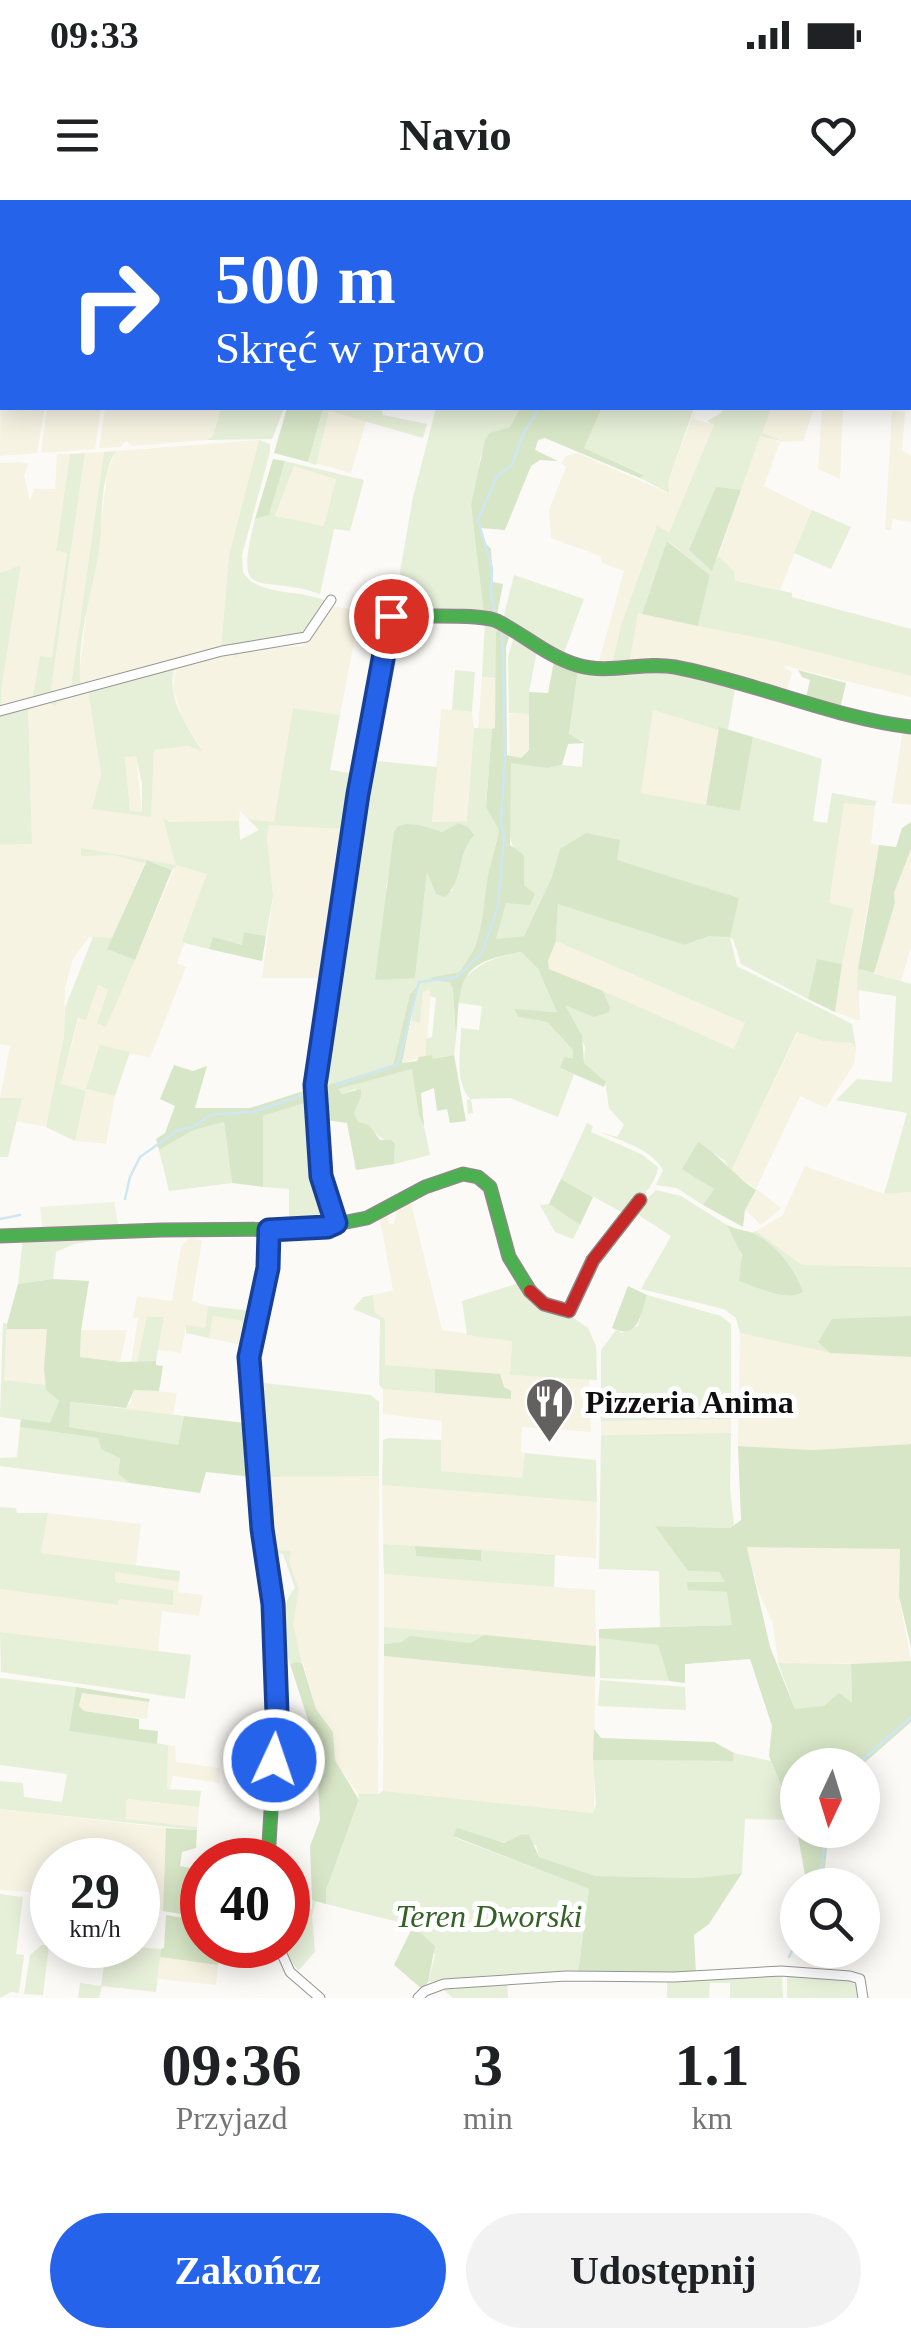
<!DOCTYPE html>
<html lang="pl">
<meta charset="utf-8">
<style>
:root{--surface:#fff;--page:#f2f2f2;--text:#202124;--muted:#757577;--accent:#2563eb}
body{margin:0;font-family:"Times New Roman",serif;background:var(--page);color:var(--text);height:100vh;display:flex;flex-direction:column;font-size:38px;white-space:nowrap}
*{box-sizing:border-box;margin:0}
p{font-size:32px;color:var(--muted)}
.icon{flex:none;width:55px;height:55px;fill:none;stroke:currentColor;stroke-width:2;stroke-linecap:round;stroke-linejoin:round}
.map{position:relative;height:1798px;overflow:hidden}
.details{display:flex;flex-direction:column;background:var(--surface);flex:1}
.details>*{flex:none}
.guide{position:absolute;left:0px;top:0px;width:912px;height:210px;box-shadow:0 5px 25px #0003;background:#2563eb;color:#fff;overflow:hidden}
.needle{width:65px;rotate:184deg}
.fabs{position:absolute;left:780px;top:1548px;display:grid;gap:20px}
.fabs a{display:grid;place-items:center;width:100px;height:100px;border-radius:50%;background:var(--surface);box-shadow:0 5px 25px #0003;font-size:50px}
.speed{position:absolute;left:30px;top:1638px;display:flex;gap:20px;font-size:50px;font-weight:700;text-align:center}
.speed>*{display:grid;place-content:center;width:130px;height:130px;border-radius:50%;background:var(--surface);box-shadow:0 5px 25px #0003;line-height:1}
.speed small{font-size:25px;font-weight:400}
.speed .limit{border:15px solid #d22;background:#fff;color:#111}
.pin{position:absolute;display:grid;place-items:center;width:85px;height:85px;color:#fff;margin:-42px;border:5px solid #fff;border-radius:50%;box-shadow:0 2px 10px #0007}
.me{position:absolute;width:110px;margin:-55px;rotate:3deg;stroke-linejoin:round;filter:drop-shadow(0 0 8px #0008)}
.turn{display:flex;align-items:center;gap:35px;height:210px;padding:0 50px;font-size:45px}
.turn .icon{width:130px;height:130px;stroke-width:2.5}
.turn b{display:block;font-size:70px;line-height:85px}
.eta{display:flex;justify-content:space-evenly;align-items:center;height:170px;text-align:center}
.eta b{font-size:60px;font-weight:700;line-height:70px}
.action{display:flex;gap:20px;margin-top:auto;padding:20px 50px}
.action a{flex:1;height:115px;border-radius:60px;background:var(--accent);color:#fff;font-size:40px;font-weight:700;line-height:115px;text-align:center}
.action a+a{background:var(--page);color:var(--text)}
.status{display:flex;justify-content:space-between;align-items:center;height:70px;padding:0 50px;background:var(--surface);direction:ltr}
.status svg{height:28px;fill:currentColor}
header{display:flex;justify-content:space-between;align-items:center;height:130px;padding:0 50px;background:var(--surface);font-size:45px;font-weight:700}
.map>svg:first-child{display:block}
.farmland{fill:#f6f3e3}
.green{fill:#e6efd8;fill-rule:evenodd}
.forest{fill:#d7e6c6}
.pitch{fill:#eff3e1}
.lines{fill:none;stroke-linecap:round;stroke-linejoin:round}
.stream{stroke:#cfe7f2;stroke-width:2.5}
.street-casing{stroke:#959593;stroke-width:11}
.fast-casing{stroke:#8c8b8a;stroke-width:15}
.slow-casing{stroke:#8c8b8a;stroke-width:15}
.jam-casing{stroke:#8c8b8a;stroke-width:15}
.street{stroke:#fefefe;stroke-width:9}
.fast{stroke:#4caf50;stroke-width:12}
.slow{stroke:#ffc107;stroke-width:12}
.jam{stroke:#c62828;stroke-width:12}
.route-casing{stroke:#184099;stroke-width:25}
.route{stroke:#2563eb;stroke-width:18}
.labels{text-anchor:middle;dominant-baseline:central;stroke-width:10;stroke-linejoin:round;paint-order:stroke}
.poi-label{font-size:32px;font-weight:bold;fill:#0f0f0f;stroke:#fff;text-anchor:start}
.park-label{font-size:32px;font-style:italic;fill:#346125;stroke:#fff}
</style>
<div class="status"><b>09:33</b><svg viewBox="0 0 49 12"><path d="M0 12V9h3v3zM5 12V6h3v6zM10 12V3h3v9zM15 12V0h3v12zM26 1h20v11H26zM47 4h2v5h-2z"/></svg></div>
<header><svg class="icon" aria-label="menu" viewBox="0 0 24 24"><path d="M4 6h16M4 12h16M4 18h16"/></svg>Navio<svg class="icon" aria-label="heart" viewBox="0 0 24 24"><path d="M12 20l-8-8c-3-5 5-10 8-4 3-6 11-1 8 4z"/></svg></header>
<div class="map">
<svg width="911" height="1798" viewBox="0 0 911 1798">
<rect width="100%" height="100%" fill="#fbfaf6"/>
<path class="farmland" d="M2,35V208H45L37,253L0,256Z
M47,208H101L95,249L41,253Z
M105,208H221L213,236L207,240L132,246L126,241L120,247L99,248Z
M771,208H814L803,241L784,242L761,233Z
M822,208H843L840,279L818,269Z
M329,211L366,221L351,273L314,263Z
M892,211L905,212L902,250L911,256V322L893,319L891,330H885Z
M694,212V219L714,225L669,334L656,326L621,425L611,468L598,465L624,371L602,363L600,356L551,338L549,310L566,267L561,263L566,256L578,253L668,293V282Z
M760,235L780,242L764,286L812,310L780,390L734,381V371L718,356Z
M259,240L229,355L221,449L81,488L79,473L87,409L98,353L107,273L116,251Z
M104,252L71,486L55,493L51,489L85,253Z
M57,254H70L56,350L67,353L52,457L31,501L23,500L19,504L2,508L1,491L21,366L0,373V263L20,262L29,264L24,275L30,301L34,289H55Z
M294,266L336,278L325,326L275,317Z
M333,406L360,411L340,515L293,508L275,622L248,619L240,611L239,621L231,623L168,622L207,674L206,681L182,740L185,741L177,763L186,767L150,858L98,846L86,889L115,896L106,944L75,941L86,892L61,884L79,818L86,819L97,785L108,790L98,823L106,827L176,665L123,656L145,663L112,738L89,737L73,759L65,788L64,836L46,927L16,921L21,898H0L10,846L0,844V645L32,644L28,506L55,502L56,499L88,490L101,574L92,609L151,616L154,550L188,546L201,549L182,517L173,489L176,466L235,454L238,450L302,446Z
M638,413L774,441L911,476V497L782,465L792,473L786,492L629,465Z
M482,477L497,478L495,529H478Z
M441,509L472,512L474,528L467,621L432,622Z
M653,510L718,530L706,605L640,593Z
M509,514H529V550L521,558L510,556Z
M911,529V605L892,603L902,535L904,531Z
M136,555L142,612H130L125,557Z
M844,602L875,606L871,644L879,645L862,738L857,789L859,790L860,820H856L835,812L828,703Z
M269,624L347,629L326,777L323,778H262L273,697L267,638Z
M911,649V747L901,781L874,773L895,703L894,693Z
M556,741L745,823L735,849L549,769L548,761Z
M431,790L426,856L402,863L411,821L420,823L423,792Z
M798,832L823,841L852,843L856,849L854,864L826,908L800,896L756,989L781,1008L761,1025L745,1010L756,989L731,971Z
M805,966L884,994L911,992V1067L802,1065L756,1031L782,1016Z
M410,999L442,1130L512,1141L510,1175L589,1179L591,1232L522,1227L521,1253H525L522,1278L440,1271L442,1221L383,1214V1189L510,1199L385,1165V1119L375,1113L373,1095L393,1090L379,1014L388,1013L389,1024H394L397,1006Z
M189,1038L202,1040L192,1101L208,1106L205,1128L186,1126L181,1153L158,1150L164,1118H147L137,1162H131L138,1118H133L137,1096L172,1101L181,1046Z
M213,1116L243,1121L241,1145L209,1138Z
M7,1129H47L46,1185L3,1180Z
M81,1130H127L120,1162L80,1157Z
M740,1133L830,1153L911,1157V1244L813,1250L738,1246Z
M134,1189L177,1193L173,1215L118,1208L130,1204Z
M731,1219V1233L601,1235V1221Z
M262,1276H379L378,1594H358L335,1560L333,1531L316,1509L292,1424L299,1389L288,1361L291,1351H275Z
M382,1285L597,1302L596,1358L383,1344Z
M48,1313L141,1324L136,1365L41,1353Z
M760,1345L901,1349L899,1396L911,1461L905,1464L778,1463L773,1424L758,1390L747,1347Z
M115,1372L179,1382L178,1392L203,1395L199,1416L162,1411L158,1451L0,1432V1389L118,1405V1398L172,1390L115,1382Z
M384,1374L595,1390L596,1446L384,1427Z
M384,1456L595,1477L594,1613L383,1591Z
M82,1493L149,1502L147,1519L83,1511L79,1506Z
M168,1545L175,1546L176,1562L220,1568L219,1583L173,1576L170,1589H167Z
M127,1599L199,1607L197,1627L124,1619Z
M0,1609L166,1628L163,1711L138,1707V1660H52V1693L0,1690Z
M160,1757L218,1765L216,1785L158,1779Z"/>
<path class="green" d="M221,208H284L272,239L207,240L213,236Z
M314,208H382L383,215L427,224L423,238L329,211L316,265L308,262L323,211Z
M436,208H520L510,227L491,233L480,258L479,276L471,305L484,415L393,412L413,297Z
M602,208H694L668,282L669,293L640,278L643,274L584,248Z
M723,208H771L762,233L784,242L760,236L741,290H732L711,370L718,356L734,371L735,381L807,396L792,393V397L911,429V476L774,441L698,426L710,375L668,341L642,414L638,413L629,465L611,468L621,425L657,325L669,333L714,225L707,221L721,213Z
M259,240L270,244V252L242,355L243,372C257,397 301,389 326,401L306,435L221,449L229,355Z
M116,251C99,278 103,319 99,350C92,395 75,442 81,488L32,501L40,456L52,457L67,353L56,351L70,254L85,253L51,489L55,493L71,486L104,252Z
M285,261L364,280L350,331L334,329L320,394C259,372 233,407 255,319L269,315ZM294,266L336,279L324,326L275,316Z
M812,310L851,327L831,369L794,353Z
M21,365L1,491L2,508H0V373Z
M514,375L584,399L562,458L503,419Z
M485,420L499,425L496,432L497,478L482,477Z
M514,437L537,451L529,492V514L509,513L508,456Z
M238,450L237,459L232,453H226L175,467C165,496 187,526 202,551L188,546L154,550L151,617L92,609L101,574L88,490ZM136,556L142,584V612L130,611L125,557Z
M659,467L736,484L728,529L718,530L653,510L641,593L740,611L753,537L822,559L813,621L827,623L832,593L876,601L875,606L844,603L829,703L853,709L842,764L817,760L808,799L741,764L733,739L730,738L737,766L852,824L856,849L852,843L823,841L797,832L731,971L724,960L698,943L683,968L714,989L703,1005L677,988L656,985L663,970C652,949 621,941 600,932L617,937L624,925L609,908L605,881L584,863L585,847L564,803L610,807L603,791L734,849L745,823L556,741L558,703L685,745L709,736L738,698L616,660L560,649L551,679L524,736L495,739L506,703L524,685L508,630L511,562L547,568L562,565L582,567L584,541L569,535L578,470Z
M455,470L475,472L472,512L452,510Z
M56,499V506L48,502L28,507L32,644L0,645V512Z
M293,508L340,515L330,570L358,574L346,629L269,625L267,638L273,696L266,736L245,732L242,745L213,738L209,749L184,743L182,741L207,674L177,665L172,670L148,660L145,663L113,655L81,656V648L176,665L163,618L169,622L239,621L240,640L259,630L248,619L274,622Z
M474,528L492,529L486,606L499,630L489,673L483,728L468,761L459,772L429,778L450,783L453,789L456,837L454,855L433,859L432,855L426,856V839L432,837L436,798L430,796V790L423,792L420,823L411,821L417,789L410,794L393,865L326,886L323,893L318,894L367,560L437,567L432,622L467,621ZM458,623L466,644L452,691L436,694L427,671L415,778L386,687L391,664L434,630L442,632Z
M93,737L112,738L108,749L135,760L106,827L97,823L108,790L98,785L86,820L78,818L61,884L86,891L75,941L46,927L64,836L65,808Z
M521,752L538,769L557,812L514,810L518,817L547,822L573,850V860L561,869L574,874L558,917L510,898L471,899L473,913L468,914L467,900L470,899C454,881 461,850 461,828L479,830L482,806L459,803V784C478,763 494,757 521,752Z
M858,769L911,784V992L884,994L907,913L836,900L857,879L892,882L896,796L857,790Z
M99,845L130,852L115,896L86,889Z
M412,869L430,955L394,964L395,944C376,939 374,927 358,922L354,913L356,889L341,894L337,889Z
M0,898H22L8,957H0Z
M311,901L333,1020L289,1026V989L263,987V916Z
M224,922L232,983L169,991L159,950L194,930Z
M587,923L593,926L591,932L641,954L658,967C656,986 638,999 627,1015L561,979Z
M656,990L681,996L727,1025L739,1046L743,1064L786,1096L771,1046L751,1033L756,1031L802,1065L911,1067V1116L819,1142L830,1153L740,1133L736,1118L724,1109L641,1089L671,1036L634,1012Z
M549,1004L580,1025L573,1039L555,1032L540,1005Z
M105,1034V1039L74,1044L56,1052L53,1079L18,1084L23,1038Z
M522,1082L588,1128L596,1146L597,1180L510,1175L512,1141L467,1135L462,1101Z
M373,1095L375,1113L385,1119V1165L435,1169V1193L383,1189L379,1185L380,1120L353,1109L363,1097Z
M647,1095L721,1116L731,1124V1219L601,1221V1150L616,1130L622,1133L638,1126Z
M208,1106L252,1111L247,1146L241,1145L242,1121L213,1116L209,1138L186,1133V1125L205,1128Z
M147,1117H164L156,1161L137,1162Z
M3,1122L7,1124L4,1180L46,1185V1190L59,1201L50,1224L0,1217Z
M255,1182L371,1195L379,1202V1276L262,1277L275,1350L291,1351L289,1361L299,1389L293,1424L302,1462L290,1464C282,1438 277,1409 295,1388L283,1354L272,1353Z
M69,1202L184,1216L178,1246L69,1227Z
M20,1227L98,1238L120,1258L118,1274L130,1283L0,1266V1258L17,1257Z
M731,1233L730,1288L734,1325L730,1328L656,1326L688,1371L719,1372L726,1382H688V1389L728,1392L733,1425L660,1427L659,1371L599,1369L601,1235Z
M388,1238L441,1240V1271L522,1278L525,1253L596,1260L597,1302L382,1285L383,1240Z
M0,1307L16,1308L17,1313H48L41,1353L180,1371L179,1382L115,1372V1382L173,1390V1405L119,1399L118,1405L0,1389Z
M383,1344L415,1346L416,1355L481,1361V1350L555,1355L554,1387L384,1374Z
M384,1427L484,1435L470,1443L410,1437L402,1442L384,1444Z
M0,1432L191,1455L185,1499L1,1472Z
M599,1438L658,1445L669,1481L600,1478Z
M778,1463L851,1464L852,1504L795,1509Z
M0,1478L76,1487L69,1531L168,1545L167,1589L201,1591L199,1607L127,1599L125,1619L197,1627V1630L0,1609V1581L23,1583L24,1597L62,1602L67,1574L0,1565Z
M600,1480L685,1487L686,1510L598,1506Z
M734,1553L771,1561L795,1620L745,1619L742,1673L697,1678L596,1676L539,1657L536,1645L453,1637L589,1689L578,1773L428,1782L435,1755L415,1726L326,1704V1690L359,1601L358,1594H378L383,1591L593,1613L596,1605L593,1560L732,1561Z
M0,1694L23,1697L16,1754L24,1755L19,1793L11,1792L0,1798Z
M312,1700L316,1701L312,1716L315,1752L298,1771L281,1745H288V1705L312,1709Z
M42,1745H49L43,1795L24,1794L30,1755Z
M107,1745L161,1749L156,1792L102,1786L99,1798H78L80,1783L101,1786Z
M782,1775L783,1798H730V1783H710L709,1798H667V1779Z
M787,1775L847,1780L856,1785L861,1798H787Z
M507,1782L508,1798H453L440,1787Z"/>
<path class="forest" d="M287,208L323,210L308,262L274,253Z
M520,208H602L584,248L644,275L640,278L545,238L538,240L535,250L558,261L540,260L531,266L505,330L481,328L483,340L491,349L493,382L503,384L497,415H484L471,305L485,240L490,233L510,227Z
M273,259L285,261L269,315L255,319Z
M716,287L741,290L712,371L689,350Z
M667,341L710,375L698,426L642,414Z
M499,425L511,433L506,446L507,555L521,558L529,550V492L548,493L554,461L578,470L569,534L585,543L568,544L562,565L547,568L511,563L510,645L524,655V685L535,694L530,705L506,703L496,739L524,736L551,679L560,649L586,633L620,640L617,660L739,698L730,737L709,736L685,745L558,704L556,741L548,761L549,769L603,791L610,807L609,812L594,817L565,805L582,836L584,863L606,882L604,887L560,868L564,857L573,859V850L547,822L518,817L514,809L557,812L538,769L521,752C456,763 461,780 456,837L453,789L450,783L428,778L459,772C486,739 481,715 488,676C491,661 496,646 499,630L486,607L492,529L495,528L496,432Z
M798,470L846,483L840,509L806,498L810,480L802,477Z
M719,527L753,537L740,611L706,605Z
M911,622V649L894,693L895,703L874,773L858,769L879,645L896,647L902,628Z
M458,623L468,627L474,635C456,655 464,680 445,697L436,694L427,672L415,778L375,780L394,632L398,626C415,621 427,628 442,632Z
M147,660L172,670L135,760L107,749Z
M244,732L266,736L262,761L209,749L213,737L242,745Z
M817,759L842,764L835,812L808,799Z
M417,787L402,863L417,861L419,857L432,855L433,859L454,855L466,921L450,923L447,909L437,911L434,888L421,893L424,926L419,915L412,869L338,889L342,894L361,889V896L354,913L358,922L369,925L380,940H391L395,944L394,964L356,970L347,923L319,919L318,894L323,893L325,886L393,865L410,794Z
M174,865L193,871L207,866L195,908H250L310,889L311,901L263,916V987L232,983L224,922L194,930L159,950L156,939L165,933L175,906L160,899Z
M698,942C721,956 734,976 756,990L745,1010L743,1027L703,1005L714,989L682,969Z
M561,979L593,997L580,1025L549,1004Z
M727,1025C735,1029 742,1030 750,1032C774,1041 795,1069 803,1092C785,1102 758,1087 739,1081L742,1055Z
M53,1079L89,1081L81,1130L80,1157L120,1162L156,1161V1165L163,1166L159,1191L134,1190L126,1208L70,1202L69,1227L178,1245L184,1216L245,1223L248,1225L253,1277L206,1272L200,1293L130,1283L118,1274L120,1258L101,1249L98,1238L20,1227L21,1219L50,1223L59,1201L46,1190L44,1169L47,1129H7V1124L18,1084Z
M628,1086L647,1095C641,1115 638,1141 612,1128Z
M911,1116V1157L830,1153L818,1142L832,1119Z
M435,1169L500,1174L504,1187L511,1191V1199L435,1193Z
M911,1244V1447L899,1396L900,1349L747,1347L770,1447L795,1509L824,1506L839,1493L852,1503L851,1464L911,1461V1522L862,1565H798V1630H829L823,1685H801L805,1675L795,1620L769,1556L772,1526L750,1459L685,1464V1483L669,1481L658,1445L599,1438V1429L732,1425L727,1392L688,1390L687,1382H725L719,1372L688,1371L655,1326L730,1328L741,1320L738,1246L813,1250Z
M415,1346L481,1350V1361L416,1356Z
M484,1435L596,1446L595,1477L384,1456V1444L402,1442L410,1436L470,1443Z
M297,1462L302,1463L316,1509L333,1532L335,1560L359,1600L326,1690V1704L312,1700L310,1646L320,1620L315,1530L311,1529L290,1464Z
M76,1487L150,1499L149,1502L82,1493L79,1506L84,1511L139,1519V1529L158,1531L157,1544L69,1531Z
M594,1529L601,1538L714,1542L734,1553L733,1561L593,1560Z
M166,1628L197,1630L196,1648L182,1652L180,1666L196,1669L187,1715L163,1711Z
M457,1628L504,1643L521,1635H529L539,1657L596,1676L697,1678L742,1673L709,1724L694,1735L696,1773H578L589,1689L453,1636Z
M166,1715L202,1721V1745H230L228,1759L219,1758L218,1765L160,1757L161,1749L164,1748Z
M413,1726L435,1746L428,1782L422,1789L394,1765Z"/>
<path class="pitch" d="M114,1002L119,1028L43,1032L40,1007Z"/>
<g class="lines">
<path class="stream" d="M691,2L694,0
M495,413L491,393L492,368L478,320L497,276L512,265L522,236L539,208
M337,885L398,864L419,782L457,777L482,753L498,706L504,634L501,624L505,558L502,431
M125,999L130,977L140,957L178,930L193,927L212,914L253,912L309,893
M0,1019L20,1015
M857,1565L911,1517
M820,1685L826,1630
M789,1757L798,1738"/>
<defs>
<path id="street" d="M0,511L222,451L306,437L331,400
M278,1745L290,1772L320,1798
M418,1798L425,1791L444,1784L566,1776L674,1777L781,1771L850,1776L860,1779L863,1798"/>
<path id="fast" d="M910,143L911,145
M345,673L391,416C414,417 480,413 497,421C525,435 547,456 577,465C610,475 642,461 675,467C754,482 834,518 911,527
M0,1036L161,1030L311,1029L367,1018L425,987L463,974L478,977L490,987L509,1057L530,1091
M268,1660L277,1513L273,1404L262,1329L249,1157L268,1068L269,1030"/>
<path id="slow" d="M871,0L872,2
M337,1023L321,976L315,885L345,673"/>
<path id="jam" d="M530,1091L544,1104L569,1111L593,1060L640,1000"/>
</defs>
<use href="#street" class="street-casing"/>
<use href="#fast" class="fast-casing"/>
<use href="#slow" class="slow-casing"/>
<use href="#jam" class="jam-casing"/>
<use href="#street" class="street"/>
<use href="#fast" class="fast"/>
<use href="#slow" class="slow"/>
<use href="#jam" class="jam"/>
</g>
<g class="lines">
<defs>
<path id="route" d="M274,1560L277,1513L273,1404L262,1329L249,1157L268,1068L269,1030L327,1027L336,1023L321,976L315,885L358,594L391,416"/>
</defs>
<use href="#route" class="route-casing"/>
<use href="#route" class="route"/>
</g>
<defs>
<symbol id="restaurant-pin" viewBox="-11 -11 22 30"><path d="M0 17L-7.5 6A9.5 9.5 0 1 1 7.5 6Z" fill="#626160" stroke="#fff"/><path d="M-5-6h1v4h1v-4h1v4h1v-4h1v5L-1.5 .5V6h-2V.5L-5-1ZM5-6V6H3V1.5H1.5Q1.5-4 5-6Z" fill="#fff"/></symbol>
</defs>
<g fill-rule="evenodd">
<use href="#restaurant-pin" x="522" y="1174" width="55" height="75"/>
</g>
<g class="labels">
<g class="poi-label">
<text x="585" y="1202">Pizzeria Anima</text>
</g>
<g class="park-label">
<text x="489" y="1716">Teren Dworski</text>
</g>
</g>
</svg>
<div class="fabs">
<a><svg class="needle" viewBox="-14 -14 28 28"><path d="M0-13l5 13h-10z" fill="#e53935"/><path d="M0 13l5-13h-10z" fill="#757577"/></svg></a>
<a><svg class="icon" aria-label="search" viewBox="0 0 24 24"><circle cx="10" cy="10" r="6"/><path d="M15 15l6 6"/></svg></a>
</div>
<div class="speed"><div>29<small>km/h</small></div><div class="limit">40</div></div>
<div class="pin" style="left:391px;top:416px;background:#d93025"><svg class="icon" aria-label="arrive" viewBox="0 0 24 24"><path d="M6 21V4h12l-3 4 3 4H6"/></svg></div>
<svg class="me" style="left:274px;top:1560px" viewBox="-20 -20 40 40"><circle r="17" fill="#2563eb" stroke="#fff" stroke-width="3"/><path d="M0-11L8 9 0 5-8 9z" fill="#fff"/></svg>
<div class="guide">
<div class="turn"><svg class="icon" aria-label="right" viewBox="0 0 24 24"><path d="M7 20v-9h11M14 6l5 5-5 5"/></svg><div><b>500 m</b>Skręć w prawo</div></div>
</div>
</div>
<section class="details">
<div class="eta">
<div><b>09:36</b><p>Przyjazd</p></div>
<div><b>3</b><p>min</p></div>
<div><b>1.1</b><p>km</p></div>
</div>
<div class="action"><a>Zakończ</a><a>Udostępnij</a></div>
</section>
